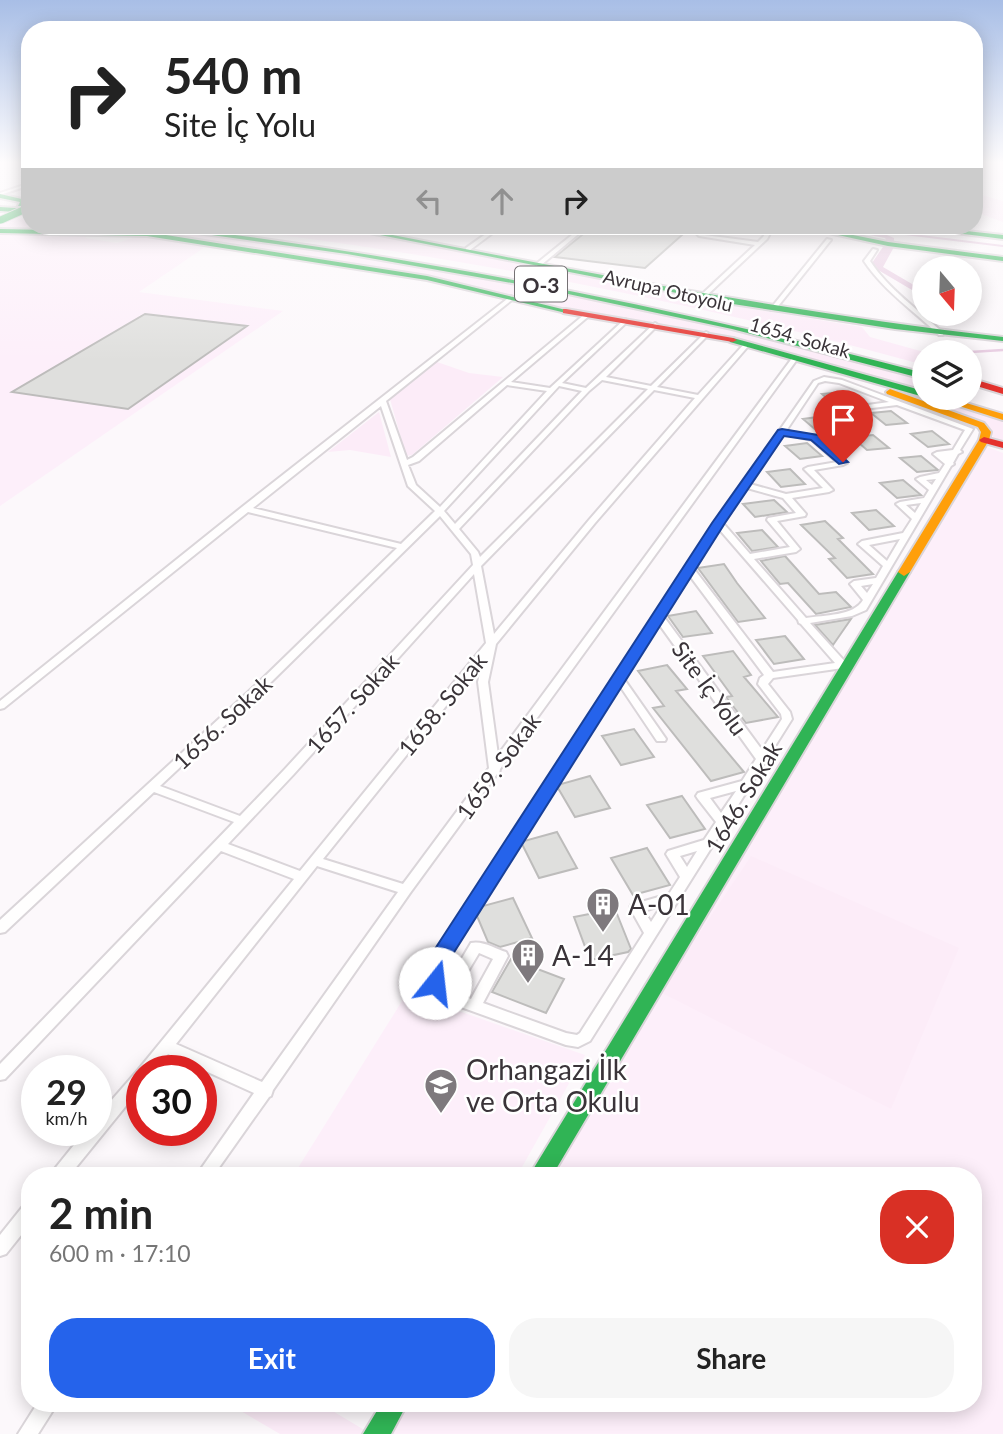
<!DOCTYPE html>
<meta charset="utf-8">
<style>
:root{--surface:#fff;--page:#f6f6f6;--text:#222;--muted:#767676;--accent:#2563eb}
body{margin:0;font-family:Lato,sans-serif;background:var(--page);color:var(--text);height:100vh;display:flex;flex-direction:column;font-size:26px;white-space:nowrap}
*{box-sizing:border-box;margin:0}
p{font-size:23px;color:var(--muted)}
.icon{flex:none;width:38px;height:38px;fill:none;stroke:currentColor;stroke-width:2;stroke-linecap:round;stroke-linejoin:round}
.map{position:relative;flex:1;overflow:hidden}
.panel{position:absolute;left:21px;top:1167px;width:961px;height:245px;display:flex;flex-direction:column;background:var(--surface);border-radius:28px;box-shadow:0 4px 18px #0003}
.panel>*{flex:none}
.hud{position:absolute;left:21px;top:21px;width:962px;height:214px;border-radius:28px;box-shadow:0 4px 18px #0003;background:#fff;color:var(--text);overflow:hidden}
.needle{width:46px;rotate:161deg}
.fabs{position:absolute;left:912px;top:256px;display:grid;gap:14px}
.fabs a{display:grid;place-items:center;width:70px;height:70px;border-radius:50%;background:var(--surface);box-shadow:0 4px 18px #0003;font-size:35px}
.speed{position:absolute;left:21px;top:1055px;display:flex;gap:14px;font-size:35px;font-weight:700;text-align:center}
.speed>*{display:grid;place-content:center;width:91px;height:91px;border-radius:50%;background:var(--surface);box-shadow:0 4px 18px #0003;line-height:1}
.speed small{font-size:18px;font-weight:400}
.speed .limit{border:10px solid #d22;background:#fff;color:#111}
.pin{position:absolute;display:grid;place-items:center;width:60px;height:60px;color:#fff;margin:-72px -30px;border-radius:50% 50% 50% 0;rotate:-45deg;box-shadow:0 0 7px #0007}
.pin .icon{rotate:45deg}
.me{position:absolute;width:77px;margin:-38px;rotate:16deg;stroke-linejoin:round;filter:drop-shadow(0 0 5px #0008)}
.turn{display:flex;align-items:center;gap:24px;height:147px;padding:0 28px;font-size:32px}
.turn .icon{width:91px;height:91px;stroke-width:2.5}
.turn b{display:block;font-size:49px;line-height:60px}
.lanes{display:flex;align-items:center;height:66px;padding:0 28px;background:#0003;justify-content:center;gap:35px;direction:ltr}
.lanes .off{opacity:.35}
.round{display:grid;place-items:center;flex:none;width:74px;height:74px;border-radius:28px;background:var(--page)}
.head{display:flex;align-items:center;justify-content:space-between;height:119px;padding:0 28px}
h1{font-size:42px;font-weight:700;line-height:52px}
.button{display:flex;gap:14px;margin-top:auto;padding:14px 28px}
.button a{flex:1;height:80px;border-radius:28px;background:var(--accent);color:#fff;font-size:28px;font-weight:700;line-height:80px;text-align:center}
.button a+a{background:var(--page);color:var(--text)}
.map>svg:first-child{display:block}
.built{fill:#fdeffa}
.green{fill:#fcecf8}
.water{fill:#e8cde2}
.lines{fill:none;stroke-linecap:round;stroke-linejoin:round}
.stream-far1{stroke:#e8cde2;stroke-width:2}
.stream{stroke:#e8cde2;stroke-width:2.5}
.building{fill:#dfdfdd;stroke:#bdbcbb;stroke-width:2}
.street-casing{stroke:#dad5d9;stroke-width:4}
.fast-casing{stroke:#dad5d9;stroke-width:4}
.slow-casing{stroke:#dad5d9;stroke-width:4}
.jam-casing{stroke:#dad5d9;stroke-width:4}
.street{fill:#fffefe;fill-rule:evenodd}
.fast{fill:#30b455;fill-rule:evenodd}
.slow{fill:#ff9f0a;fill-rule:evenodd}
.jam{fill:#e5322d;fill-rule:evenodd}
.fast-bridge-casing{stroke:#dad5d9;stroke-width:9;stroke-linecap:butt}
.fast-bridge{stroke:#30b455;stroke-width:7}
.route{fill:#2563eb;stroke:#184099;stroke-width:2}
.labels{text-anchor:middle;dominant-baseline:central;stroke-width:5;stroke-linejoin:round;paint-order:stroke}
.far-street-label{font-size:19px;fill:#3a3439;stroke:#fff}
.shield{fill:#fff;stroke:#757174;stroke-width:2}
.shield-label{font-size:21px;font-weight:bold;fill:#3a3439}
.street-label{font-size:23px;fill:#3a3439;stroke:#fff}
.near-poi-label{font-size:28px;fill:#3a3439;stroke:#fff;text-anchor:start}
</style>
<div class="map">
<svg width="1003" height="1434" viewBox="0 0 1003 1434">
<rect width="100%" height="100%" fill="#fcf8fb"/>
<path class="built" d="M975,161H1003V183L975,176V169L981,167L975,165Z
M0,233L88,235L85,238L117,243L139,236L205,247L139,292L283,311L0,506Z
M982,445L1003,453V1434H376L395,1404H973V1176H540Z
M407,993L585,1055L517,1176H293Z"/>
<path class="green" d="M975,193L1003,201V222L975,212Z
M12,218L30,219V226H122L276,243L394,260L651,311L827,354L924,381V392L718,335L574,310L430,277L157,232L0,229V224Z
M211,226H308L390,236L710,302L862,327L870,337L924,352V365C690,300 452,255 211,226Z
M437,362L469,373L503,377L412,455L406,456L390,399Z
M904,392L1003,421V443L993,438L991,429L903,394Z
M379,412L391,457L350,450L328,452Z
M751,856L959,948L891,1109L660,992Z
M229,1404H321L371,1434H280Z"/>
<path class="water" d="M824,226L873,229L894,238V247L883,267L924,291V297L873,267L872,263L887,241L885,238Z"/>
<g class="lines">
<path class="stream-far1" d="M872,230L1003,246"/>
<path class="stream" d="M970,352L1003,350"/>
</g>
<path class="building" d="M593,226H692L645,268L555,257Z
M145,314L247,326L128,409L12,392Z
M842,392L856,403L835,405L822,394Z
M891,411L907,423L886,425L871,413Z
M824,416L838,429L817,431L803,419Z
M932,431L949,444L928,447L911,434Z
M873,435L889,448L867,450L852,437Z
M807,443L822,456L800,459L785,446Z
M921,456L938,470L917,472L900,458Z
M790,469L805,484L781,487L767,472Z
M903,480L921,495L897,498L880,483Z
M774,500L787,512L755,517L743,504Z
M876,510L894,526L869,530L852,513Z
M825,521L843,538L838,539L873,574L847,578L829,559L835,558L801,525Z
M762,530L778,547L752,551L737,533Z
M785,556L819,594L836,592L851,607L816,614L788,583L780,584L761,561Z
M724,564L737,583L765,618L738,622L698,568Z
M696,611L712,633L683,637L668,616Z
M851,619L833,645L815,625Z
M785,636L804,659L774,664L756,640Z
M733,651L751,675L744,677L778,717L746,723L726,697L732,696L703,656Z
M667,665L687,689L676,691L744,772L711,781L653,708L664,706L638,671Z
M634,729L654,757L621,765L602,736Z
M590,776L610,808L575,817L558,788L561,784Z
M682,796L705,829L670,838L647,805Z
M557,832L577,868L539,878L522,844L524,841Z
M647,848L670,885L633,895L611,858Z
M513,898L532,938L500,947L488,942L477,916L483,906Z
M615,909L631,949L628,952L590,960L574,917Z
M511,959L564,979L546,1013L492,992Z"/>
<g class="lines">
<defs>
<path id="street" d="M30,183V185L0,195V193Z
M497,226H502L470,250H466V248Z
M583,226H588L540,266H536V264Z
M770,226H774L767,239L705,297H701V295L755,245L699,236L697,234L758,242L763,237Z
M827,239L831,240L775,310H771V308Z
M873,249L877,250L870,261C889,290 918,309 943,333V335H939C913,310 884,291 864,261Z
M511,296L514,298L513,299L386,401L407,460L413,457L585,314L590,315L511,382L550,388L625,319L628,321L627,322L562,383L586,388L655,323L658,325L606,377L651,386L706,332L708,333V335L657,387L698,395L745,343L750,344L595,523L496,644L488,682L498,755L793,357L798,358L500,769L499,774H497L410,893L273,1090L271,1096L269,1097L213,1176H196L254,1093L168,1054L154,1071H142V1086L69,1176H51L53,1171L86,1130H96V1118L138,1070L294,879L221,851L5,1079L0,1080V1064L234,822L154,792L5,932L0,933V920L258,683L397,548L248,512L4,708L0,709V701L242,507ZM602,380L648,389L480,557L478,552L459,529L589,391ZM507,385L547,391L440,507L416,485L408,465L419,461ZM559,386L582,391L455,524L444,511ZM654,390L695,398L589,520L494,634L481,566ZM381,406L408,486L435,511L401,544L253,508ZM440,516L471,554L473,565L285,769L240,816L160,786L266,687ZM474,574L486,643L300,871L228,844L293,775ZM483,660L478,682L489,768L403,884L323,859ZM317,866L398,892L262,1082L176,1044Z
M824,377L842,380L973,429L960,450L962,452L958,454L953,463L954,464L951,466L866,610L852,616L810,623L848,665L843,668L773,678L768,684L790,712L792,719L590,1041L578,1047L566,1045L436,998L426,976L431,960L715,523L814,381ZM825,381L839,383L889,402L832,410V412L849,431L814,436L786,431L818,383ZM897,405L965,430L953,450L937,452L933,454L945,464L939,473L920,477L916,479L929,490L924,498L900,502L896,504L912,519L903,533L862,541L858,544L883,566L876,578L854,581L850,584L863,600C854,616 824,615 806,618L754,559L796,552L800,549L777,521L805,516L806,514L792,498L829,492L833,490L814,470L843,465L847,463L820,439L857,434V430L839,412ZM784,434L812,440L837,462L808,467L804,469L823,488L786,494L750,484ZM936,479L932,485L926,480ZM747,488L783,498L796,513L768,518L767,520L790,547L750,554L723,523ZM921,503L915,513L906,505ZM719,529L798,620L799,623L801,624L835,663L773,672L694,569ZM900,539L887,561L869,545ZM690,576L764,675L760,678L758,684L781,714L782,719L762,750L664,617ZM873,584L867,593L861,586ZM659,624L756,759L742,781L698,793L696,796L698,799L716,822L704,840L668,851L666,854L680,877L669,894L631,905L630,908L644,933L580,1033L577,1035L566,1033L483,1003L508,956L506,952C496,949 482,940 471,943L445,987L440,976L442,965L620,686L657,741H665L666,739L624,679ZM736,791L721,813L710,798ZM697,851L687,867L680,856ZM662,905L651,922L644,911ZM479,953L493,959L471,999L455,993Z
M30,1203V1224L6,1254L0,1256V1235L24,1205Z
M37,1404H57L38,1434H18Z"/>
<path id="fast" d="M0,194L26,200L27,201L22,206H18L20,202L0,198Z
M0,207L30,209V213L0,211Z
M148,226H165C422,257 674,307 924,373V379L732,329L540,288L347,254Z
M334,226H346C564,268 782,312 1003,337V341L895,329L733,304Z
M797,226H808L888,242L1003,257V261L888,246Z
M902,226H920L1003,235V239Z
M0,229L147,232L427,276L570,311L566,313L427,280L147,236L0,233Z
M733,338L924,391V397L730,342L729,340Z
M904,568L910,572L552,1176H529L898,572Z
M381,1404H407L391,1434H363Z"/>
<path id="slow" d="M890,389L984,423L991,432L989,440L910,572L904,576L898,572L979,440L981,432L978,427L887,394L886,392Z
M931,397H946L1003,414V420Z"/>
<path id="jam" d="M566,309L733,338L737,340L733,342L563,313V309Z
M970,378L1003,388V394L970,384Z
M984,437L1003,442V448L981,442L979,440Z"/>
</defs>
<use href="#street" class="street-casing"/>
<use href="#fast" class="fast-casing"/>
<use href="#slow" class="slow-casing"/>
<use href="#jam" class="jam-casing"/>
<use href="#street" class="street"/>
<use href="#fast" class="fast"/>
<use href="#slow" class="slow"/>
<use href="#jam" class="jam"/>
<defs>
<path id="fast-bridge" d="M1,220L30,207"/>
</defs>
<use href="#fast-bridge" class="fast-bridge-casing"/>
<use href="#fast-bridge" class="fast-bridge"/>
</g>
<linearGradient id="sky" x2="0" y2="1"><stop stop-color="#a8bee6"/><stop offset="0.45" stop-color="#fefcfd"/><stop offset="1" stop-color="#fefcfd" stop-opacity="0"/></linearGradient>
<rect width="1003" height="361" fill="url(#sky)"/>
<path class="route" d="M782,429L818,435L848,462L839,464L811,440L784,436L725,523L446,965V983L443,989L435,991L428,989L425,983L429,958L712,523L778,430Z"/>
<defs>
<symbol id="building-pin" viewBox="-11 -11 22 30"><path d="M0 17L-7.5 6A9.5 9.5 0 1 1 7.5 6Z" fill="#7e797d" stroke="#fff"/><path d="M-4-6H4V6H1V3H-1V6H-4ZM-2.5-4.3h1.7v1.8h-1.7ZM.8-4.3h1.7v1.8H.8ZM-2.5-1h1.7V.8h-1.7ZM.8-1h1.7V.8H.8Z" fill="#fff"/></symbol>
<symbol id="school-pin" viewBox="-11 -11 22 30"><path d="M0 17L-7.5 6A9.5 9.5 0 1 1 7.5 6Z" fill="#7e797d" stroke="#fff"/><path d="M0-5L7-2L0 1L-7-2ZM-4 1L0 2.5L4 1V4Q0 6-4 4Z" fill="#fff"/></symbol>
</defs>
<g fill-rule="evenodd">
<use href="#building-pin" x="584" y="885" width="38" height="52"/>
<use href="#building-pin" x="509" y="936" width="38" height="52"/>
<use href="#school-pin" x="422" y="1066" width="38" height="52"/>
</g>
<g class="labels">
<g class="far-street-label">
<text transform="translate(668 290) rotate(13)">Avrupa Otoyolu</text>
<text transform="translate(800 337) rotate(16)">1654. Sokak</text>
</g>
<rect class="shield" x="515" y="266.5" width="52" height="35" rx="5"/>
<g class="shield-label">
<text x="541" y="284">O-3</text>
</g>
<g class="street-label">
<text transform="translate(710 688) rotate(54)">Site İç Yolu</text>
<text transform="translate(352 703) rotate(-48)">1657. Sokak</text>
<text transform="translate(442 704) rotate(-51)">1658. Sokak</text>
<text transform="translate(222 722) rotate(-43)">1656. Sokak</text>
<text transform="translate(498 766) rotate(-54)">1659. Sokak</text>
<text transform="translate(743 797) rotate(-59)">1646. Sokak</text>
</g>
<g class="near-poi-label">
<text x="628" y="904">A-01</text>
<text x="552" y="955">A-14</text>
<text x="466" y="1069">Orhangazi İlk<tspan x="466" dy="32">ve Orta Okulu</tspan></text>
</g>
</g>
</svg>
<div class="fabs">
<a><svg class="needle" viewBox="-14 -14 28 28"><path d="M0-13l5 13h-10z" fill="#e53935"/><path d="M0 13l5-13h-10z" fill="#767676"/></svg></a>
<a><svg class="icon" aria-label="layers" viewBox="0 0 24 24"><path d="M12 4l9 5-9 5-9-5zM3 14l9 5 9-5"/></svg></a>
</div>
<div class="speed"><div>29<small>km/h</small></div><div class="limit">30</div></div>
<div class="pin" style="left:843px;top:462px;background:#d93025"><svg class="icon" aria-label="arrive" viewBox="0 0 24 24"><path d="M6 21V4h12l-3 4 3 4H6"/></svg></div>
<svg class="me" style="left:435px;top:983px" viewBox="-20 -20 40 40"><circle r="19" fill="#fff"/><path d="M0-13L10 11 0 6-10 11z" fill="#2563eb"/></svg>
<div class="hud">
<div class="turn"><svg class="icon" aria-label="right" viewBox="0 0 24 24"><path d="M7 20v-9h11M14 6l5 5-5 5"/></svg><div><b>540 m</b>Site İç Yolu</div></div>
<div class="lanes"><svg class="icon off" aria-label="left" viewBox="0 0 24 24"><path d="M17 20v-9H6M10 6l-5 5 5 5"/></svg><svg class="icon off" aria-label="ahead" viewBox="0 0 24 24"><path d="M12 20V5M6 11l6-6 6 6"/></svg><svg class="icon" aria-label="right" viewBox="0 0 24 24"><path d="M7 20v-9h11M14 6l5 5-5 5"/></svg></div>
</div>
<section class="panel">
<div class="head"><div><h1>2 min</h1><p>600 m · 17:10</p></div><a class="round" style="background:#d93025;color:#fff"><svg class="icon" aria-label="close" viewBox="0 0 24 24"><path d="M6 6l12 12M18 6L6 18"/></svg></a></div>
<div class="button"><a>Exit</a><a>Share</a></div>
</section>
</div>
